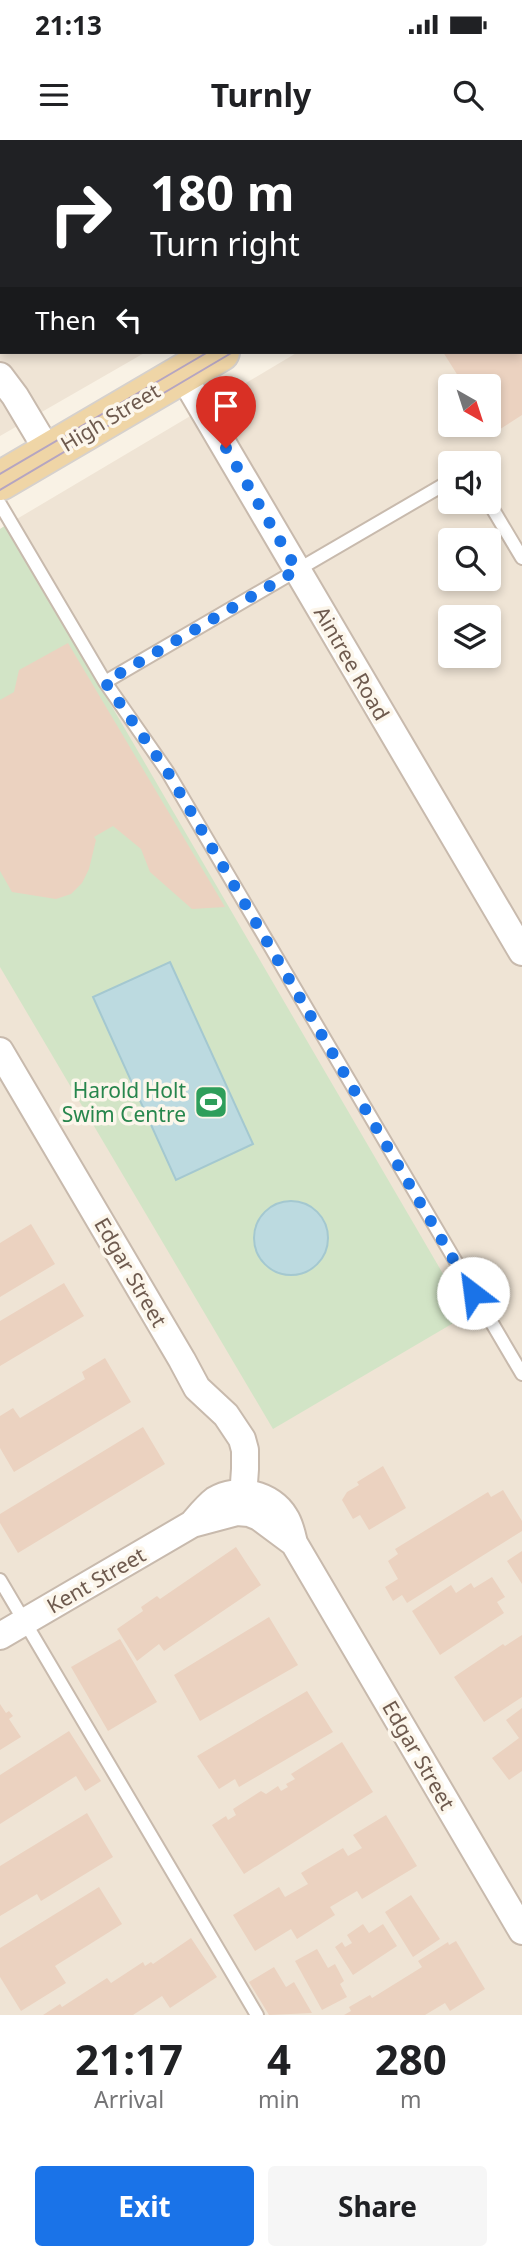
<!DOCTYPE html>
<style>
:root{--surface:#fff;--page:#f6f6f6;--text:#202124;--muted:#757577;--accent:#1a73e8}
body{margin:0;font-family:"Noto Sans",sans-serif;background:var(--page);color:var(--text);height:100vh;display:flex;flex-direction:column;font-size:26px;white-space:nowrap}
*{box-sizing:border-box;margin:0}
p{font-size:23px;color:var(--muted)}
.icon{flex:none;width:38px;height:38px;fill:none;stroke:currentColor;stroke-width:2;stroke-linecap:round;stroke-linejoin:round}
.map{position:relative;height:1875px;overflow:hidden}
.details{display:flex;flex-direction:column;background:var(--surface);flex:1}
.details>*{flex:none}
.banner{position:absolute;left:0px;top:0px;width:523px;height:214px;box-shadow:0 4px 10px #0003;background:#202124;color:#fff;overflow:hidden}
.needle{width:46px;rotate:141deg}
.buttons{position:absolute;left:438px;top:234px;display:grid;gap:14px}
.buttons a{display:grid;place-items:center;width:63px;height:63px;border-radius:7px;background:var(--surface);box-shadow:0 4px 10px #0003;font-size:35px}
.pin{position:absolute;display:grid;place-items:center;width:60px;height:60px;color:#fff;margin:-72px -30px;border-radius:50% 50% 50% 0;rotate:-45deg;box-shadow:0 0 7px #0007}
.pin .icon{rotate:45deg}
.me{position:absolute;width:77px;margin:-38px;rotate:330deg;stroke-linejoin:round;filter:drop-shadow(0 0 5px #0008)}
.turn{display:flex;align-items:center;gap:24px;height:147px;padding:0 35px;font-size:32px}
.turn .icon{width:91px;height:91px;stroke-width:2.5}
.turn b{display:block;font-size:49px;line-height:60px}
.then{display:flex;align-items:center;height:66px;padding:0 35px;background:#0003;gap:14px;font-size:26px}
.eta{display:flex;justify-content:space-evenly;align-items:center;height:119px;text-align:center}
.eta b{font-size:42px;font-weight:700;line-height:49px}
.cta{display:flex;gap:14px;margin-top:auto;padding:14px 35px}
.cta a{flex:1;height:80px;border-radius:7px;background:var(--accent);color:#fff;font-size:28px;font-weight:700;line-height:80px;text-align:center}
.cta a+a{background:var(--page);color:var(--text)}
.status{display:flex;justify-content:space-between;align-items:center;height:49px;padding:0 35px;background:var(--surface);direction:ltr}
.status svg{height:19px;fill:currentColor}
header{display:flex;justify-content:space-between;align-items:center;height:91px;padding:0 35px;background:var(--surface);font-size:32px;font-weight:700}
.map>svg:first-child{display:block}
.residential{fill:#efe4d5;fill-rule:evenodd}
.green{fill:#d2e4c6}
.water{fill:#bcdae0;stroke:#a4c8d0;stroke-width:2}
.building{fill:#ebd2c0}
.lines{fill:none;stroke-linecap:round;stroke-linejoin:round}
.lane-casing{stroke:#c8baad;stroke-width:16}
.street-casing{stroke:#c8baad;stroke-width:30}
.primary-casing{stroke:#d6d1cd;stroke-width:42}
.lane{stroke:#fff;stroke-width:12}
.street{stroke:#fff;stroke-width:26}
.primary{stroke:#efd5a6;stroke-width:38}
.tram{stroke:#b5a5c1;stroke-width:2}
.route{stroke:#1a73e8;stroke-width:12;stroke-dasharray:0 21.6}
.labels{text-anchor:middle;dominant-baseline:central;stroke-width:7;stroke-linejoin:round;paint-order:stroke}
.street-label{font-size:21px;fill:#6e5a4e;stroke:#fcf6eb}
.leisure-label{font-size:21px;fill:#27864d;stroke:#fcf6eb;text-anchor:end}
</style>
<div class="status"><b>21:13</b><svg viewBox="0 0 49 12"><path d="M0 12V9h3v3zM5 12V6h3v6zM10 12V3h3v9zM15 12V0h3v12zM26 1h20v11H26zM47 4h2v5h-2z"/></svg></div>
<header><svg class="icon" aria-label="menu" viewBox="0 0 24 24"><path d="M4 6h16M4 12h16M4 18h16"/></svg>Turnly<svg class="icon" aria-label="search" viewBox="0 0 24 24"><circle cx="10" cy="10" r="6"/><path d="M15 15l6 6"/></svg></header>
<div class="map">
<svg width="522" height="1875" viewBox="0 0 522 1875">
<rect width="100%" height="100%" fill="#f9f2e5"/>
<path class="residential" d="M0,0H504L501,2H2V212H146L0,296Z
M522,78V1875H0V389L298,212H522ZM450,247H488V285H450ZM450,324H488V362H450ZM450,401H488V439H450ZM450,478H488V516H450Z"/>
<path class="green" d="M6,385L467,1175L273,1289L0,827V389Z"/>
<path class="water" d="M170,822L253,1004L176,1040L93,857Z
M254 1098a37 37 0 1 1 74 0a37 37 0 1 1-74 0Z"/>
<path class="building" d="M443,212H522V275L494,293L488,284V247H465Z
M68,503L225,767L192,769L150,732L141,709L113,686L94,697L96,700L89,729L82,743L71,754L56,759L12,752L0,731V560L14,552L19,530Z
M31,1084L55,1124L0,1157V1103Z
M64,1143L84,1176L0,1226V1181Z
M105,1218L131,1262L14,1332L0,1308V1276L13,1268L20,1278L85,1239L82,1232Z
M143,1287L165,1324L18,1413L0,1383V1374Z
M383,1326L406,1368L369,1390L360,1375L353,1379L342,1360L347,1352L359,1345L357,1342Z
M503,1350L522,1381V1391L407,1463L402,1455L393,1461L385,1447L398,1439L388,1421L398,1414L395,1409L488,1352L491,1357Z
M236,1407L261,1445L164,1511L159,1504L137,1521L117,1489L143,1471L141,1467L157,1456L160,1459Z
M522,1411V1444L507,1421Z
M492,1437L505,1457L497,1462L504,1473L440,1515L412,1471L451,1445L456,1453L471,1443L474,1448Z
M269,1477L298,1525L200,1581L174,1535Z
M522,1495V1557L484,1582L454,1537L503,1504L505,1506Z
M120,1499L157,1562L108,1591L71,1527Z
M307,1551L333,1592L239,1647L235,1639L219,1649L197,1616Z
M0,1564L6,1573L9,1571L13,1576L9,1579L21,1597L0,1610Z
M522,1568V1631L509,1640L492,1618L519,1598L506,1580Z
M69,1591L101,1641L85,1651L76,1636L0,1684V1635Z
M342,1602L373,1652L244,1734L212,1685L226,1676L228,1680L236,1675L233,1669L261,1651L266,1654L278,1646L281,1651L288,1647L286,1644L295,1639L291,1634Z
M87,1673L113,1717L41,1761L37,1754L0,1776V1726Z
M386,1675L417,1726L362,1759L357,1751L330,1767L335,1775L297,1799L291,1789L255,1811L233,1775L279,1747L285,1757L308,1744L301,1733L343,1708L348,1716L362,1708L353,1695Z
M99,1747L122,1784L55,1826L66,1843L21,1871L0,1837V1808Z
M411,1755L440,1799L413,1817L385,1772Z
M363,1784L369,1793L383,1784L397,1806L353,1835L335,1807L342,1802L345,1807L352,1803L347,1795Z
M191,1798L217,1837L170,1868L162,1856L133,1875H43L60,1864L62,1867L107,1838L111,1843L143,1822L145,1826L151,1822L153,1824Z
M456,1801L485,1849L450,1871L445,1863L425,1875H344L351,1871L349,1867L370,1855L372,1858L422,1827L418,1821L448,1802L449,1805Z
M317,1809L328,1828L335,1824L344,1841L340,1844L347,1857L322,1870L295,1821Z
M274,1827L286,1847L294,1842L312,1873L269,1875L249,1842Z"/>
<g class="lines">
<defs>
<path id="lane" d="M128,2L131,0
M0,77L2,76
M488,361L522,418
M0,364L105,542L167,631L522,1234
M105,542L450,341
M0,1440L257,1875"/>
<path id="street" d="M182,234L522,812
M0,236L15,256L49,313
M0,911L182,1220L197,1248L226,1275L242,1299L245,1310V1329L242,1372
M192,1384C199,1376 207,1366 215,1360C237,1346 272,1354 285,1377C290,1384 292,1395 294,1403L522,1791
M0,1496L192,1384L237,1372L249,1373L259,1377L294,1403"/>
<path id="primary" d="M0,341L220,212"/>
</defs>
<use href="#lane" class="lane-casing"/>
<use href="#street" class="street-casing"/>
<use href="#primary" class="primary-casing"/>
<use href="#lane" class="lane"/>
<use href="#street" class="street"/>
<use href="#primary" class="primary"/>
<path class="tram" d="M0,334L208,212
M0,350L233,212"/>
</g>
<g class="lines">
<path class="route" d="M226,308L297,430L105,542L167,631L473,1153"/>
</g>
<defs>
<symbol id="stadium-square" viewBox="-11 -11 22 22"><rect x="-9" y="-9" width="18" height="18" rx="4" fill="#2e9e5b" stroke="#fcf6eb"/><path d="M0-5a6.5 5 0 1 0 0 10a6.5 5 0 1 0 0-10ZM-3.5-1.8h7v3.6h-7Z" fill="#fff"/></symbol>
</defs>
<g fill-rule="evenodd">
<use href="#stadium-square" x="192" y="943" width="38" height="38"/>
</g>
<g class="labels">
<g class="street-label">
<text transform="translate(110 277) rotate(-31)">High Street</text>
<text transform="translate(352 523) rotate(60)">Aintree Road</text>
<text transform="translate(131 1132) rotate(60)">Edgar Street</text>
<text transform="translate(96 1440) rotate(-30)">Kent Street</text>
<text transform="translate(419 1615) rotate(60)">Edgar Street</text>
</g>
<g class="leisure-label">
<text x="186" y="950">Harold Holt<tspan x="186" dy="24">Swim Centre</tspan></text>
</g>
</g>
</svg>
<div class="buttons">
<a><svg class="needle" viewBox="-14 -14 28 28"><path d="M0-13l5 13h-10z" fill="#e53935"/><path d="M0 13l5-13h-10z" fill="#757577"/></svg></a>
<a><svg class="icon" aria-label="sound" viewBox="0 0 24 24"><path d="M4 9h4l5-4v14l-5-4H4zM17 9q2 3 0 6"/></svg></a>
<a><svg class="icon" aria-label="search" viewBox="0 0 24 24"><circle cx="10" cy="10" r="6"/><path d="M15 15l6 6"/></svg></a>
<a><svg class="icon" aria-label="layers" viewBox="0 0 24 24"><path d="M12 4l9 5-9 5-9-5zM3 14l9 5 9-5"/></svg></a>
</div>
<div class="pin" style="left:226px;top:308px;background:#d93025"><svg class="icon" aria-label="arrive" viewBox="0 0 24 24"><path d="M6 21V4h12l-3 4 3 4H6"/></svg></div>
<svg class="me" style="left:473px;top:1153px" viewBox="-20 -20 40 40"><circle r="19" fill="#fff"/><path d="M0-13L10 11 0 6-10 11z" fill="#1a73e8"/></svg>
<div class="banner">
<div class="turn"><svg class="icon" aria-label="right" viewBox="0 0 24 24"><path d="M7 20v-9h11M14 6l5 5-5 5"/></svg><div><b>180 m</b>Turn right</div></div>
<div class="then">Then<svg class="icon" aria-label="left" viewBox="0 0 24 24"><path d="M17 20v-9H6M10 6l-5 5 5 5"/></svg></div>
</div>
</div>
<section class="details">
<div class="eta">
<div><b>21:17</b><p>Arrival</p></div>
<div><b>4</b><p>min</p></div>
<div><b>280</b><p>m</p></div>
</div>
<div class="cta"><a>Exit</a><a>Share</a></div>
</section>
